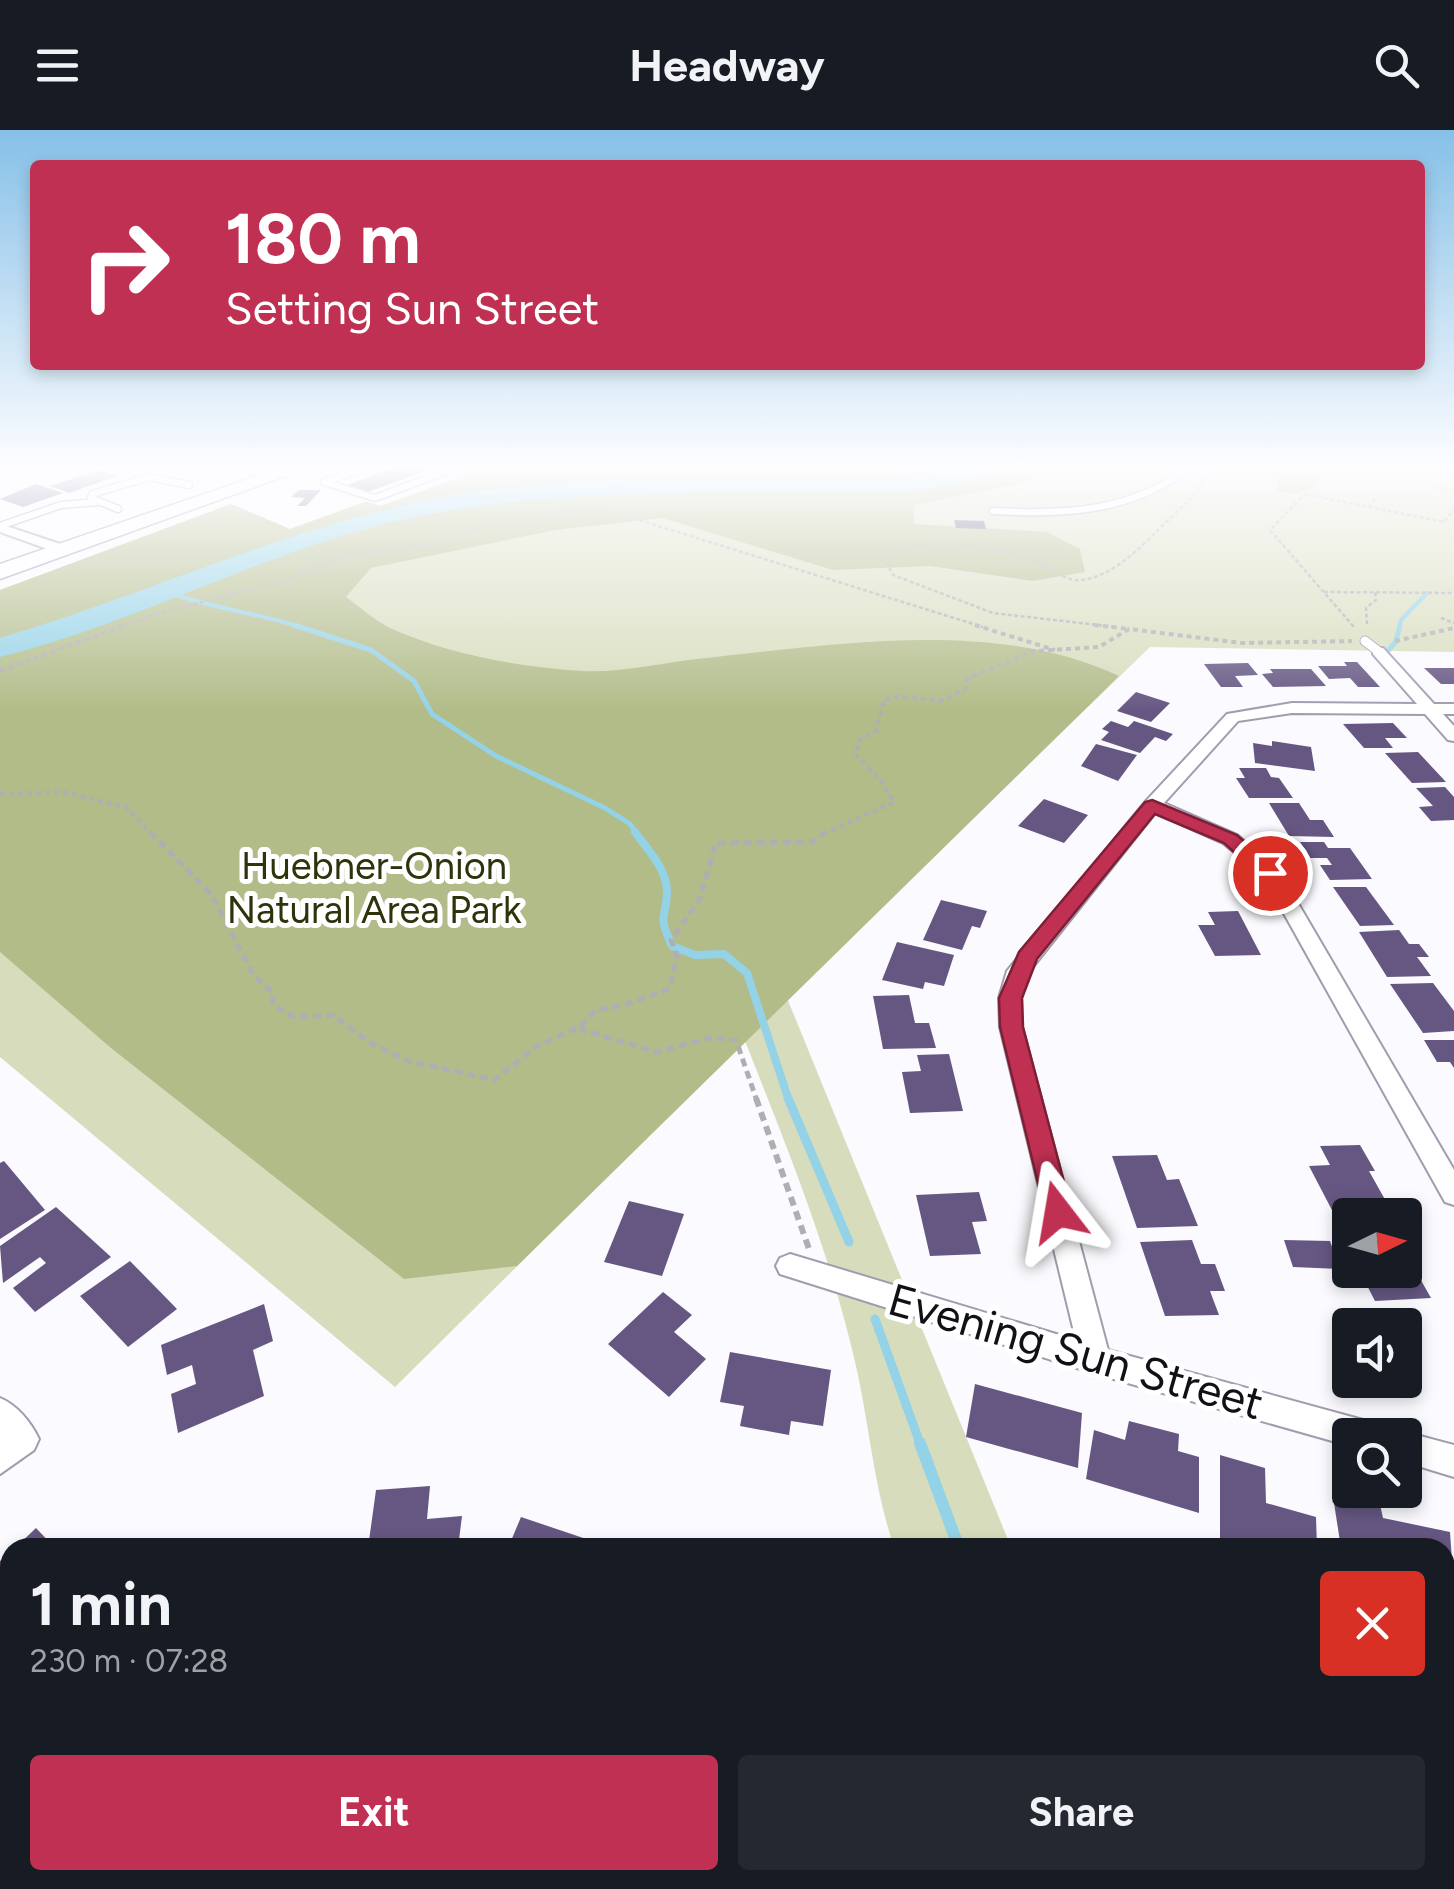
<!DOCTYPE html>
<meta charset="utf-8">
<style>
:root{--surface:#171b24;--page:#242831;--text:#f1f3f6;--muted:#9ea1a6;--accent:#c03052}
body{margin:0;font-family:Figtree,sans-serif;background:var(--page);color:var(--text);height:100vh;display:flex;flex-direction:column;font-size:38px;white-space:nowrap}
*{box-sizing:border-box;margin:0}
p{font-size:32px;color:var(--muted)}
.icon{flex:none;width:55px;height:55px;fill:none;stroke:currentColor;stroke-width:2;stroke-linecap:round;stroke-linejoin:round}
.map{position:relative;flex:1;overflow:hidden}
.details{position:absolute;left:0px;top:1408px;width:1455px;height:352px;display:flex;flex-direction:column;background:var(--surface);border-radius:30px 30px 0 0;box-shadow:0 5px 15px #0003}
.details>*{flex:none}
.banner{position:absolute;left:30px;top:30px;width:1395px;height:210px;border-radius:10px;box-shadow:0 5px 15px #0003;background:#c03052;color:#fff;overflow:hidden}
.needle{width:65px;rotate:85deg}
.fabs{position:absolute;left:1332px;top:1068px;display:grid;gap:20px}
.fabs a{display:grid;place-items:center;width:90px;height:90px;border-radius:10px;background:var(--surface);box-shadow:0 5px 15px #0003;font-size:50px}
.pin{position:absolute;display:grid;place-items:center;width:85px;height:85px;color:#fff;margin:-42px;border:5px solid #fff;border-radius:50%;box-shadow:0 2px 10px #0007}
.me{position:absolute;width:110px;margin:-55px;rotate:346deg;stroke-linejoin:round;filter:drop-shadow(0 0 8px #0008)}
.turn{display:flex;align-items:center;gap:35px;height:210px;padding:0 30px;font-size:45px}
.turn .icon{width:130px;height:130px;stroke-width:2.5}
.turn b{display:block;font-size:70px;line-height:85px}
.round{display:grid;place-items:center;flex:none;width:105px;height:105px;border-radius:10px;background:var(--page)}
.headline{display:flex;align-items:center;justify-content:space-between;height:170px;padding:0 30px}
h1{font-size:60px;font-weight:700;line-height:75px}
.primary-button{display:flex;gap:20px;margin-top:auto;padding:20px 30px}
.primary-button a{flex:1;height:115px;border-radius:10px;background:var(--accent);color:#fff;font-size:40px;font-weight:700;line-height:115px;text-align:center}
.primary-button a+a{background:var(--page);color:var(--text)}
header{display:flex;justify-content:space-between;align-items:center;height:130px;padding:0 30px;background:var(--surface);font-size:45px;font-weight:700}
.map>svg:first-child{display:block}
.green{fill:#d7ddbc}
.forest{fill:#b2bc89}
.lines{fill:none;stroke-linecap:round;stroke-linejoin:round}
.stream-far4{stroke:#94d2e7;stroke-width:4}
.stream-far3{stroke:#94d2e7;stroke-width:5}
.stream-far2{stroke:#94d2e7;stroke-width:8}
.stream-far1{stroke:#94d2e7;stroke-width:9}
.stream{stroke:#94d2e7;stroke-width:12}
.river{fill:#94d2e7;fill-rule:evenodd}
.building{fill:#655782}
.lane-far1-casing{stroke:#a19cae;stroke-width:9}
.lane-casing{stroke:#a19cae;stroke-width:11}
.street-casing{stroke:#a19cae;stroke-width:4}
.primary-casing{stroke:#a19cae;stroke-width:3}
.path-far3{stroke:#afaeb3;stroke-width:2.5;stroke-dasharray:4 2.5;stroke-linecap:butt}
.path-far2{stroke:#afaeb3;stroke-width:4;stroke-dasharray:5 4;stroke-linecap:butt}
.path-far1{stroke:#afaeb3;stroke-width:5;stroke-dasharray:8 5;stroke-linecap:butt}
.path{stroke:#afaeb3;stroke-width:6;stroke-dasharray:9 6;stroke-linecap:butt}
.lane-far1{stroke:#fff;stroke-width:6}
.lane{stroke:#fff;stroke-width:9}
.street{fill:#fff;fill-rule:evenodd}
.primary{fill:#fff;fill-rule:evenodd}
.route{fill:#c03052;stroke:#7d1f35;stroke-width:2.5}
.labels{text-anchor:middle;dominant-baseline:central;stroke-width:10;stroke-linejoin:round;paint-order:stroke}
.park-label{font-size:38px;fill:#2e330b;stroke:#fff}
.near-street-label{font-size:45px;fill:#121017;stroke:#fff}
</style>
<header><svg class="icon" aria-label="menu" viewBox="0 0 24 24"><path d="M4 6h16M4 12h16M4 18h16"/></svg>Headway<svg class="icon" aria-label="search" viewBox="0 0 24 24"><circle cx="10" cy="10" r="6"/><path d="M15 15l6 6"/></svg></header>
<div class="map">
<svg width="1454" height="1759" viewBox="0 0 1454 1759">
<rect width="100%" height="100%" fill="#fbfafe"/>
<path class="green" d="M514,336H1454V522L1150,517L787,868L1011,1417H894C875,1361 870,1303 858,1245C833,1130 788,1020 745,911L395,1257L0,927V460L231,374L290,399L365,372L381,376L476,341Z
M1005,1750H1114L1117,1759H1008Z"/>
<path class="forest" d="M514,336H636L660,343L845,345L862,336H1067L1014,355L914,375V394L1047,402L1080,419L1085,442L1033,451L930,436L833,440L663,388L556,400L371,438L346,467C360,477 375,491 390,498C450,525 519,537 583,541C620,543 661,533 697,529C832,515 993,487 1119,546L517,1136L404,1149L111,918L0,822V460L231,374L290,399L365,372L381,376L476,341Z
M1201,336H1332C1314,356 1305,369 1277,360L1279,355L1269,344L1198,338Z"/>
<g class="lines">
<path class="stream-far4" d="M167,462C211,478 257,483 301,497
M1399,497L1401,490L1427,463"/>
<path class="stream-far3" d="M294,495L371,520L414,551L432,584L496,626L605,678L630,694L637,704
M1388,521L1396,511L1400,495"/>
<path class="stream-far2" d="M635,702C647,719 666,738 667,760C667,791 656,780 672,816L695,825L724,824L747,843L789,971"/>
<path class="stream-far1" d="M788,968L849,1112
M875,1189L921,1316"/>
<path class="stream" d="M920,1313L959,1418
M1085,1750L1089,1759
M815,1759L829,1750"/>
<path class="river" d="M964,336H998L995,341L948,356L911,361C737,366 559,352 388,393C255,426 133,494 0,527V508C165,459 322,380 494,359C588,348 682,349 776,349C837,349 905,355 964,336Z"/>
</g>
<path class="building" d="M398,336H439L368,362L347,355Z
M99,340L117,346L69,363L50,356Z
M36,354L63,363L23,377L0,369Z
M299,360H321L306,376H297L305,368L291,367Z
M954,390L984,391L986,399L956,398Z
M1344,532H1357L1380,557H1358L1350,548L1329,549L1318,536H1347Z
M1248,533L1258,545L1235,546L1243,557H1221L1204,534Z
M1424,538H1454V554H1441Z
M1270,539H1311L1326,556L1273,557L1262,544L1273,543Z
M1136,562L1170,573L1151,592L1117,581Z
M1111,591L1128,597L1134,591L1173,604L1166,611L1155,607L1140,623L1101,610L1109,602L1102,599Z
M1393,593L1407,608H1385L1393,618H1364L1343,594Z
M1272,611L1311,617L1315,641L1255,633L1253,613L1272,616Z
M1096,614L1137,625L1118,651L1081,636Z
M1418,622L1446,652L1412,653L1385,623Z
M1239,638H1266L1271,647L1279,648L1293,668H1249L1236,648H1245Z
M1445,657L1454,667V690L1431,691L1419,677L1433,676L1416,658Z
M1044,669L1088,685L1064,713L1018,696Z
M1269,673H1299L1310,690H1323L1334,707L1289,706Z
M1300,712H1324L1328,718H1350L1372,749L1330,750L1320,735H1332L1327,728H1310Z
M1333,757H1366L1394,795L1360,796Z
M941,770L987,781L980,798L972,796L962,820L923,810Z
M1238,781L1261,825L1215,826L1198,795H1215L1208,782Z
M1399,800L1409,814H1419L1429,827H1417L1431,846L1387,847L1359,802Z
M897,812L954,825L944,856L925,852L923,859L882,850Z
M1433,853L1454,881V901L1423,903L1390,854Z
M909,865L915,893H929L936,918L883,919L873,866Z
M1424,910H1454V938L1450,932H1437Z
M949,924L963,981L910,983L902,942L921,941L917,925Z
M1360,1015L1375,1041H1369L1392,1082L1334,1084L1309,1036L1330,1035L1320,1016Z
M1157,1025L1167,1050L1179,1049L1198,1096L1137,1098L1112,1026Z
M4,1031L45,1080L0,1109V1033Z
M979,1062L987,1091L972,1092L981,1124L930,1126L916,1065Z
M629,1071L684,1084L662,1146L604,1132Z
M56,1077L111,1127L35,1182L13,1158L46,1133L40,1127L3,1153L0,1116Z
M1192,1110L1201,1134H1215L1225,1161H1210L1219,1185L1165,1186L1140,1112Z
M1284,1110L1330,1111L1340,1139L1293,1137Z
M1405,1122L1431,1168L1375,1171L1359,1140H1405Z
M130,1131L177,1179L128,1217L80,1166Z
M663,1162L692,1185L674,1202L706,1229L669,1267L608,1214Z
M264,1174L273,1211L253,1220L264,1266L178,1303L171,1264L196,1254L192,1235L167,1245L161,1215Z
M730,1222L831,1240L823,1296L791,1291L789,1305L740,1296L744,1276L720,1272Z
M975,1254L1082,1283L1078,1338L966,1307Z
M1129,1291L1179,1304L1178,1321L1199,1327V1383L1086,1349L1094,1300L1125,1310Z
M1220,1325L1265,1338L1266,1373L1316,1387L1317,1418H1236L1220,1413Z
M430,1356L427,1389L462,1386L458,1418H368L376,1360Z
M1332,1360L1379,1370L1383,1388L1450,1402L1454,1461L1445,1459V1418H1341Z
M521,1387L610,1417V1418H508Z
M36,1398L55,1418H15Z
M10,1422V1510L0,1520V1431Z
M393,1750H483L491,1759H393L389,1755Z"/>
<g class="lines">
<defs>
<path id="lane-far1" d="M372,336L324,352L375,368L460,336
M659,338L781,336
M118,379L91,368L92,364L149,347L189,355
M993,381C1066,385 1132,382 1192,336
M0,396L61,375L97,372"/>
<path id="lane" d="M1365,511L1378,521"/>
<path id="street" d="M0,394L66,416L68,419L56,422L0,402Z
M1373,518H1383L1434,574H1454V584H1443L1454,596V611L1448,610L1425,584L1292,583L1238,591L1164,673L1237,705L1278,739L1454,1040V1075L1445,1072L1263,746L1223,713L1155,683L1028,843L1021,868L1022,897L1108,1220L1363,1290L1374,1294L1379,1305H1350V1316L1096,1244L780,1144L776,1136L780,1128L790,1124L1076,1210L1000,897L999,868L1007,841L1146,671L1227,584L1292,573L1417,574L1373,524Z
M0,1268C17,1275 31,1292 39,1309L34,1320L0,1344Z
M1405,1302L1454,1315V1347L1405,1332V1305H1397Z
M247,1750H292L288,1759H244Z
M621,1750H666L669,1759H625Z"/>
<path id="primary" d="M286,336H313L0,449V434Z"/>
</defs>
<use href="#lane-far1" class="lane-far1-casing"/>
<use href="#lane" class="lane-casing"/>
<use href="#street" class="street-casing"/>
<use href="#primary" class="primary-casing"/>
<path class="path-far3" d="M1432,356L1454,360
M1305,364L1444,392L1454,379
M1368,377L1376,368
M1324,462L1454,463
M1441,488L1454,493
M1367,494L1366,478L1376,470L1375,462
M119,497L155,484L285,451L344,425L437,413L482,397L549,388L568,380H597L639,390L983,497
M1115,497L993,483L893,445L887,433L890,420C934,408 991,414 1034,430C1052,436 1062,452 1082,450C1112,446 1138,420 1158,400C1174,383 1194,370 1204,349L1245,337L1291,347L1280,359L1305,364L1270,400L1354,497"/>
<path class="path-far2" d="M975,495L1055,520
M1094,495L1129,499
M1395,511L1454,498
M0,541L125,495
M0,664L63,662L126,677L152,704
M823,704L894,672L882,652L855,624L860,610L876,601L884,570L898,566L941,571L966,558L968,548L1034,521L1099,517L1129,499L1242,513L1352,511"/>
<path class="path-far1" d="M150,702L211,764L254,846L272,862L273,875L294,887L333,885L369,912L408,931L494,950L537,916L581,896L596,880L625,875L670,858L677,825L671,810L700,768L716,713L813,712L826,702
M579,899L657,922L709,908L736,910L757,971"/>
<path class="path" d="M756,968L809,1119"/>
<use href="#lane-far1" class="lane-far1"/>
<use href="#lane" class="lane"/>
<use href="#street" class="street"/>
<use href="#primary" class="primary"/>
</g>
<linearGradient id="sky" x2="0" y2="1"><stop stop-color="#86c0e8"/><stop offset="0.58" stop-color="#fdfdff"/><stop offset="1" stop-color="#fdfdff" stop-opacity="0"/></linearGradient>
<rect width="1454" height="582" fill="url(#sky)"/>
<path class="route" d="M1152,670L1237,705L1280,743L1278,748H1263L1224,713L1155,684L1037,829L1022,868L1023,897L1072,1082L1068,1090L1058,1093L1049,1090L1045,1082L1000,897L999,868L1019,822L1145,672Z"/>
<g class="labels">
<g class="park-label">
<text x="374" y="736">Huebner-Onion<tspan x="374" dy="44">Natural Area Park</tspan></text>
</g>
<g class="near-street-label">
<text transform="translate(1076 1221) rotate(16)">Evening Sun Street</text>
</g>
</g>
</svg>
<div class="fabs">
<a><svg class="needle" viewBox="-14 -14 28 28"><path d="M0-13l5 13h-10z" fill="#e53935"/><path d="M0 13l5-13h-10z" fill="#9ea1a6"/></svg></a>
<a><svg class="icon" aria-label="sound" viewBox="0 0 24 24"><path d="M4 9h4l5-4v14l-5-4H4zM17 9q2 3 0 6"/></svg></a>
<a><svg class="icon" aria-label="search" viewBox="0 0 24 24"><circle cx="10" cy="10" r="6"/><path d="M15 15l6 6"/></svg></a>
</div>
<div class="pin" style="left:1270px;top:743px;background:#d93025"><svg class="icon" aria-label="arrive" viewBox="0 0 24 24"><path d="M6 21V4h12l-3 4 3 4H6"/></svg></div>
<svg class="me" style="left:1058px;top:1082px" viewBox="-20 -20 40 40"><path d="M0-17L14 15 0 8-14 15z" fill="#c03052" stroke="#fff" stroke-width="4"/></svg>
<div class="banner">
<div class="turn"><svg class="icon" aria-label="right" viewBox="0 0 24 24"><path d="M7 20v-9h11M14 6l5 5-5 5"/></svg><div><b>180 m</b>Setting Sun Street</div></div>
</div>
<section class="details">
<div class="headline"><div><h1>1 min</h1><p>230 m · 07:28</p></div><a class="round" style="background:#d93025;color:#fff"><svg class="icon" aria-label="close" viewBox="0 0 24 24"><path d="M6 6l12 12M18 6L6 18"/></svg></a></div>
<div class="primary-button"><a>Exit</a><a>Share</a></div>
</section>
</div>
